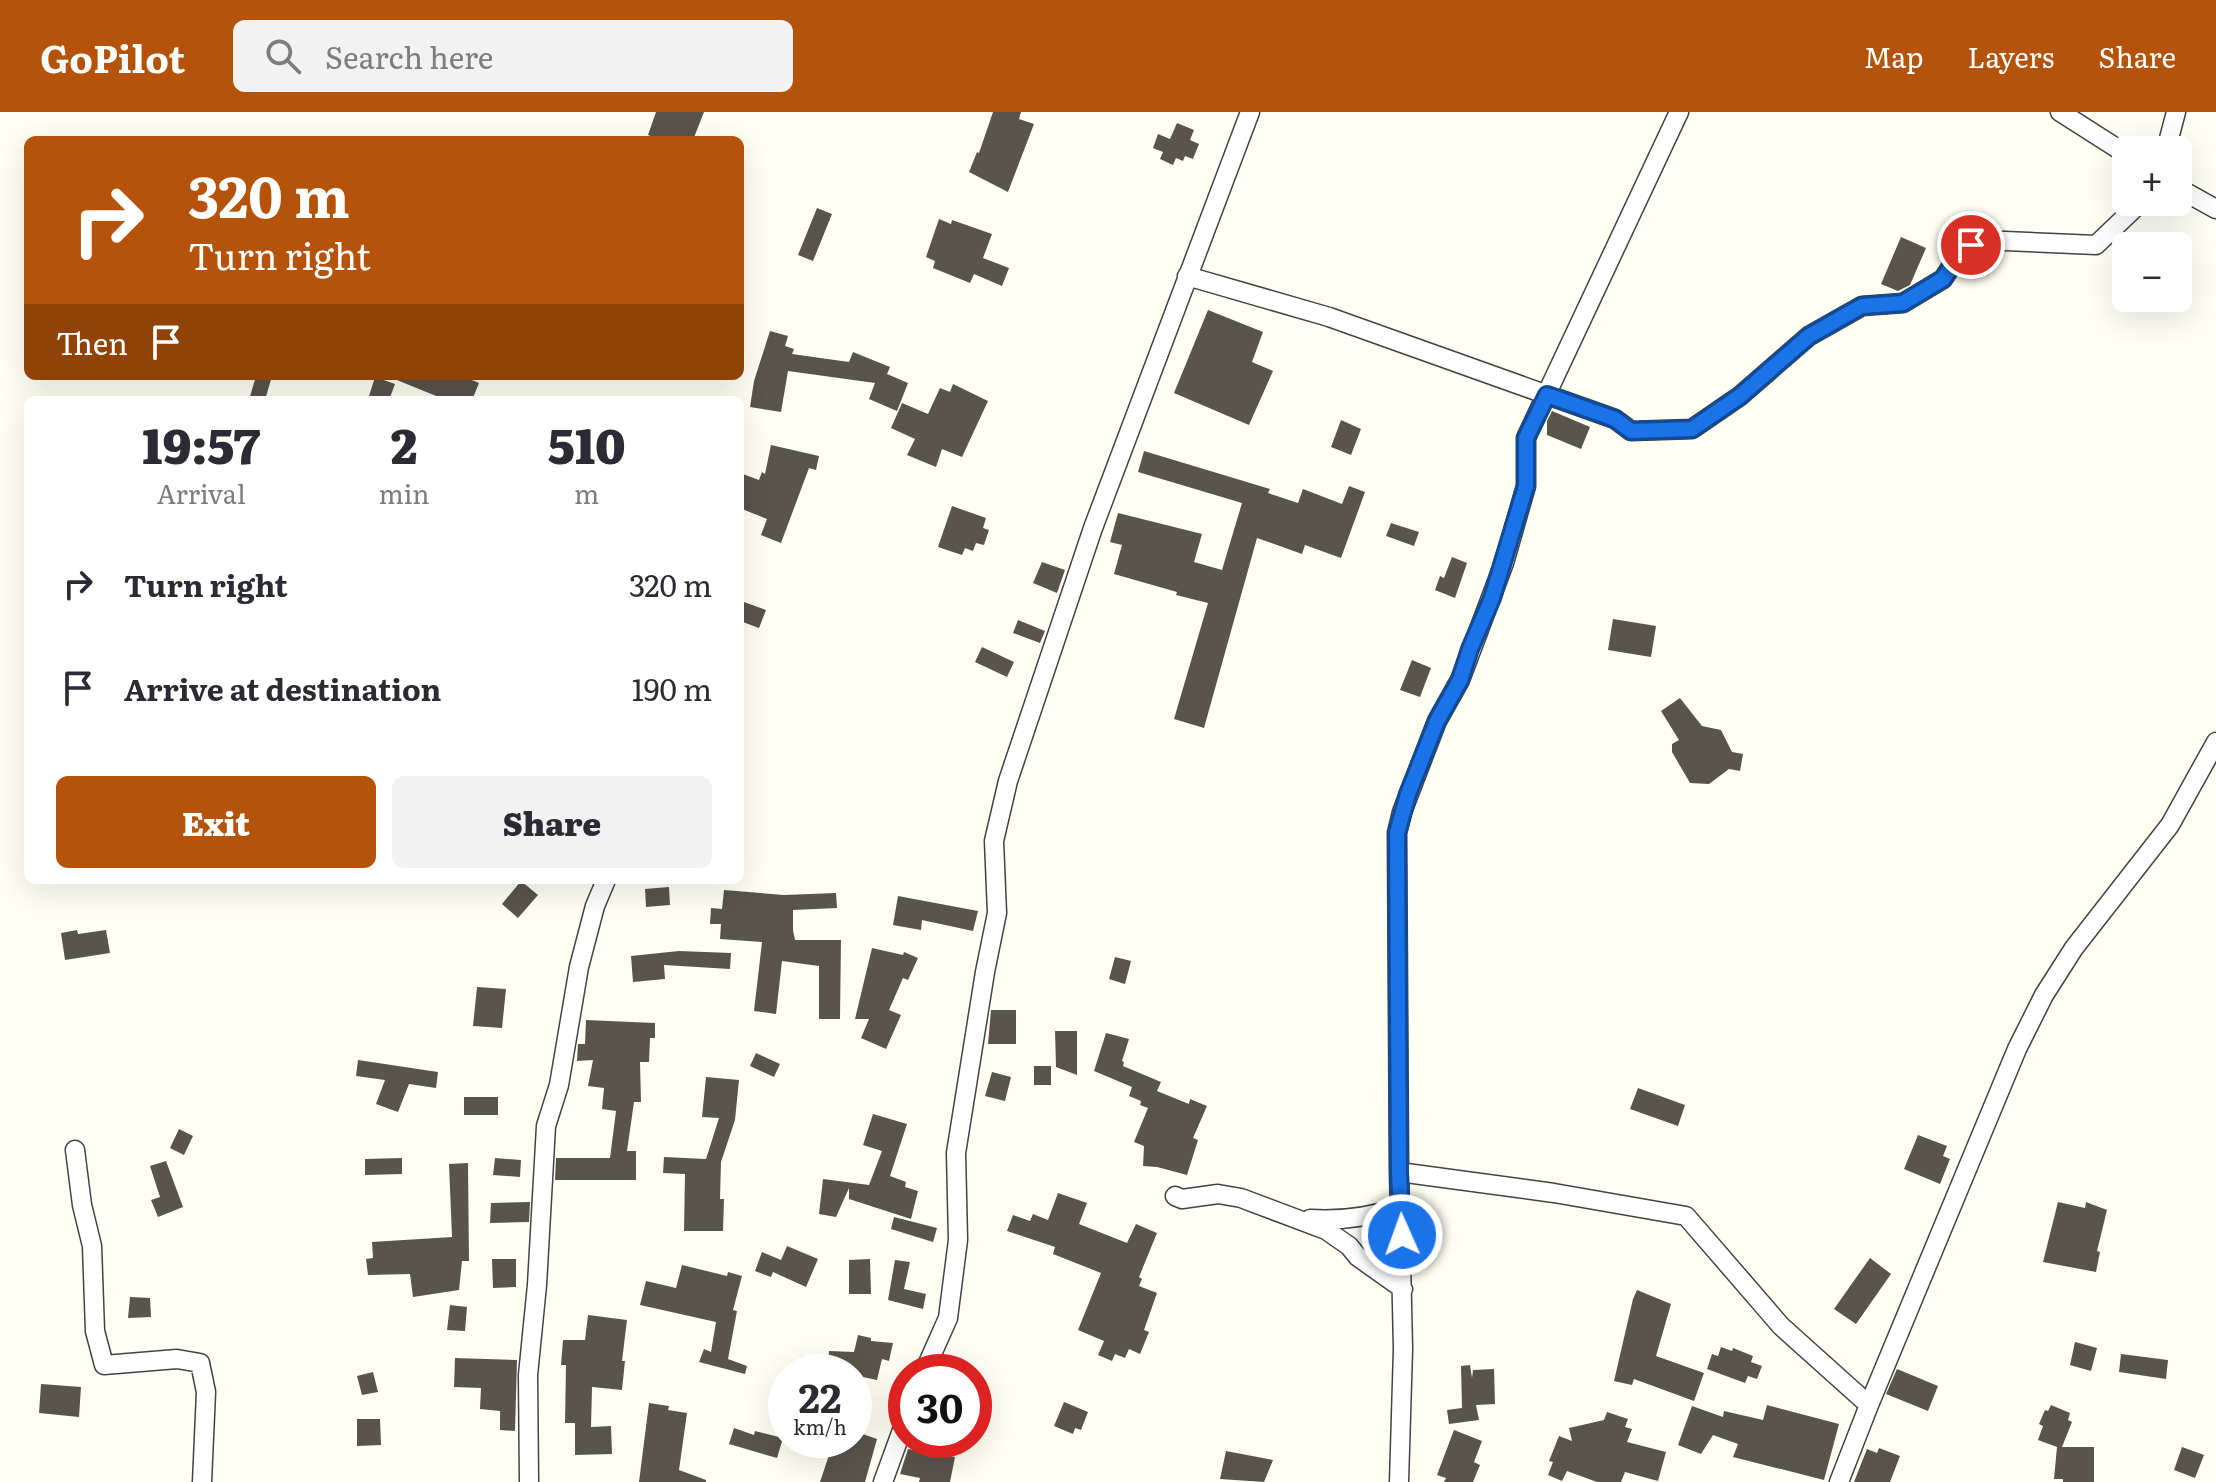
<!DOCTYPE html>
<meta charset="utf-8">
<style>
:root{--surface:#fff;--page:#f2f2f3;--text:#2b2b33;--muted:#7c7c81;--accent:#b45309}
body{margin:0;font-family:Literata,serif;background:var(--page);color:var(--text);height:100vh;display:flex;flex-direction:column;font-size:30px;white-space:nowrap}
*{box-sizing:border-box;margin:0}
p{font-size:26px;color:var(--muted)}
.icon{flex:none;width:44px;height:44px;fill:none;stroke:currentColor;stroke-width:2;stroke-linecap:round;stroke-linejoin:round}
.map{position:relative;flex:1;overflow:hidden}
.side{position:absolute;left:24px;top:284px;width:720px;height:488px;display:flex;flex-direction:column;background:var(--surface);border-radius:12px;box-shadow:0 8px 32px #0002}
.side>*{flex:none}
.banner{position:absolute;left:24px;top:24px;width:720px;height:244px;border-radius:12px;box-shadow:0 8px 32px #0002;background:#b45309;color:#fff;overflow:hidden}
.controls{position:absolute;left:2112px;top:24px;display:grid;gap:16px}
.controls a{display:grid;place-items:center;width:80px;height:80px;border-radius:12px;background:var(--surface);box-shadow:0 8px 32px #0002;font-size:40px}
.speed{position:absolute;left:768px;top:1242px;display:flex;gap:16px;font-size:40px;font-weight:700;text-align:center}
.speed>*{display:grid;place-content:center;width:104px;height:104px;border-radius:50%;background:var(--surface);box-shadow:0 8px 32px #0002;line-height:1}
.speed small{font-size:20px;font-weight:400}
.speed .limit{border:12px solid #d22;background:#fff;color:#111}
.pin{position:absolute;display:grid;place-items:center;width:68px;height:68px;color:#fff;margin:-34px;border:4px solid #fff;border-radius:50%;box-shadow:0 2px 8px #0007}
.me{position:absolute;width:88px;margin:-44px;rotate:358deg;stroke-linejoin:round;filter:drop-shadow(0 0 6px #0008)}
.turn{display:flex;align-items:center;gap:28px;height:168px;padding:0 32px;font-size:36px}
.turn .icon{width:104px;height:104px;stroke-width:2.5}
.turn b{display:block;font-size:56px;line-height:68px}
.then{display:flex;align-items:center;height:76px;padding:0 32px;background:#0003;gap:16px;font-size:30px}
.eta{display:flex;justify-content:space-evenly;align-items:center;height:136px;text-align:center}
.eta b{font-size:48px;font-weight:800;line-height:56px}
.action{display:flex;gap:16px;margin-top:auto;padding:16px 32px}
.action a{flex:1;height:92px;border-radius:12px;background:var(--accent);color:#fff;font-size:32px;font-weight:800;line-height:92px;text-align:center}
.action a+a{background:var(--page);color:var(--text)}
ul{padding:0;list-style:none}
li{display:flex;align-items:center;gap:24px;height:104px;padding:0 32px}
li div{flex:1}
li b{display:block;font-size:30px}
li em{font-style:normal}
header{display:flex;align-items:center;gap:48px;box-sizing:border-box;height:112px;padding:0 40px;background:var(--accent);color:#fff}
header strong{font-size:38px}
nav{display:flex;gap:44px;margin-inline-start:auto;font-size:28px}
.search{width:560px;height:72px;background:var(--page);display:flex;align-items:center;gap:20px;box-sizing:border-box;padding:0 28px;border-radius:12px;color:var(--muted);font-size:30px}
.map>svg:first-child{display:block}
.building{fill:#59544c}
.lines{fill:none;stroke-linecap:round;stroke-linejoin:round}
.minor-casing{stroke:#434343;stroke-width:21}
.minor{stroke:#fff;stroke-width:18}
.route-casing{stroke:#114b97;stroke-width:20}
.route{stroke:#1a73e8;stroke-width:14}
</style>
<header>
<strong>GoPilot</strong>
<div class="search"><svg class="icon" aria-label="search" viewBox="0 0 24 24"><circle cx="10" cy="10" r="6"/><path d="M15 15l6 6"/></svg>Search here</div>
<nav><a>Map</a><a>Layers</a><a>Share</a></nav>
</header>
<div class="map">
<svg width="2216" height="1370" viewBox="0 0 2216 1370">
<rect width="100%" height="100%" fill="#fffff4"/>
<path class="building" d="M656,0H704L693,28H662L648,23Z
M993,0H1021L1019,7L1034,12L1008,80L969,60L977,40L979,41Z
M1177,11L1194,18L1190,28L1199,32L1193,47L1185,44L1183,49L1176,46L1173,53L1160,47L1163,40L1153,36L1158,22L1170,27Z
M817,96L832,102L813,149L798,143Z
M939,107L951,112L952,108L992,122L983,146L1009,156L1002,174L974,162L970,171L933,156L935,149L926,145Z
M1901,125L1926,136L1910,173L1898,179L1881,172Z
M1208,198L1263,220L1252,250L1273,259L1249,313L1174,281Z
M770,219L788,224L785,234L794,237L792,242L849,250L853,240L890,255L887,262L908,271L897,299L869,287L875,271L788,259L781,300L750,295L754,269Z
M256,264H272L265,288H249Z
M387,264H462L479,271L472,288H446Z
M375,265L395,272L389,288L369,284Z
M953,272L988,289L962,345L942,337L936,355L907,343L915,327L891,316L902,291L928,302L940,276L950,280Z
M1552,299L1590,315L1581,337L1547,323V309Z
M1341,308L1361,317L1351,343L1331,335Z
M771,333L819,344L816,358L809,356L781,431L761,423L767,407L742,397L744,390L740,389V361L759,368L762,360L765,362Z
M1144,339L1270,377L1268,381L1298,391L1303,377L1342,392L1349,374L1365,380L1341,446L1305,433L1302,442L1257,426L1204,616L1174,607L1208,491L1176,483L1177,480L1114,462L1122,433L1110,430L1118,401L1202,422L1194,450L1222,458L1242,391L1138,360Z
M952,394L986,406L983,416L989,418L984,433L976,431L973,439L965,436L962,443L938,435Z
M1391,411L1419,420L1414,434L1386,424Z
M1452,445L1467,451L1455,486L1435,478L1440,464L1444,466Z
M1042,450L1065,458L1057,481L1033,471Z
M744,490L766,498L759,516L740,509Z
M1613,507L1656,514L1651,545L1608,538Z
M1018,508L1045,519L1040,531L1013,521Z
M982,535L1014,550L1007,565L975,550Z
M1412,548L1431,556L1420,585L1400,578Z
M1680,586L1702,614L1721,618L1732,640L1743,642L1740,659L1729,657L1709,672L1690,671L1672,640V632L1679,628L1661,599Z
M521,769L538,783L518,806L502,792Z
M669,775L670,793L646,795L645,777Z
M724,778L784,783L836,781L837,796L793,798V818L795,828H841L840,907H819V854L782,849L776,902L754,899L762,830L720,827L721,812H710L711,796L722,797Z
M898,784L978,799L973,819L922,808L921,818L893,813Z
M77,818L78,822L106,818L110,841L65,848L61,821Z
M872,836L903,843L904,840L918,846L908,868L903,866L889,898L901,903L886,937L861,926L869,907H855Z
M679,839L731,841L730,857L664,853L665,867L633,870L631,844Z
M1115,845L1131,849L1125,872L1109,867Z
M477,875L506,877L502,916L473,914Z
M991,898H1016V932H988Z
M586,908L655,911V926H650L649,950H640L641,990H634L627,1039H636V1068H555L556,1046H610L616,999L602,997L604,976L588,974L593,948L577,949L578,932H585Z
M1055,919H1077V963L1056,955Z
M1106,921L1129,927L1122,949L1124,950L1123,954L1161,970L1157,979L1189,992L1190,987L1207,994L1193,1026L1198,1028L1187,1063L1157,1055L1143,1054L1144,1034L1134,1030L1148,996L1140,993L1141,989L1129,984L1132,975L1094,959Z
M756,941L780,952L774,965L750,954Z
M358,948L438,960L436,976L409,972L398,1000L376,992L385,968L356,964Z
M1034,954H1051V973H1034Z
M992,960L1011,965L1005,989L985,984Z
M706,965L739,968L735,1008L721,1050L720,1087H724L723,1119H684L685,1062L663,1061L664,1045L706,1047L719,1006L702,1005Z
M1638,976L1685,993L1678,1014L1630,997Z
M464,985H498V1003H464Z
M873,1002L907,1012L890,1064L906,1070L905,1075L918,1079L911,1107L849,1087V1076L836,1105L819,1102L823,1067L869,1073L882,1039L863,1033Z
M179,1017L193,1024L184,1043L170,1036Z
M1918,1023L1947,1034L1943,1044L1950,1047L1940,1072L1904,1057Z
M402,1046V1062L365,1063V1047Z
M495,1046L521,1048L520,1065L493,1063Z
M166,1049L183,1095L158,1105L151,1088L160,1085L150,1054Z
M468,1051L469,1149H462L459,1178L413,1185L410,1162L368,1163L366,1147L373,1146L372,1130L452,1125L449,1052Z
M1058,1081L1087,1091L1079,1112L1127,1131L1136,1112L1157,1121L1139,1165L1142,1167L1139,1174L1157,1181L1144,1218L1149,1220L1140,1242L1129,1237L1125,1246L1115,1242L1112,1249L1098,1243L1104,1229L1078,1218L1101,1161L1053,1142L1055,1135L1007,1119L1013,1103L1030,1109L1033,1102L1048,1108Z
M530,1090L529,1110L490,1111L491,1091Z
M2058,1090L2085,1096L2086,1090L2107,1098L2097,1139L2100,1140L2096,1160L2043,1150Z
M894,1105L937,1116L933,1130L891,1117Z
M787,1134L818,1147L806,1175L773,1160L771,1165L755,1159L762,1140L781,1148Z
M1870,1146L1891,1162L1856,1212L1834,1197Z
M492,1147H516V1175L493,1176Z
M870,1147L871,1182H849V1148Z
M895,1148L910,1150L904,1177L926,1182L923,1197L888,1188Z
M682,1153L727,1164L728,1160L742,1164L733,1198L737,1199L728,1247L747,1254L745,1262L699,1250L704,1237L711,1240L716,1210L640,1193L646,1169L676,1176Z
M1637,1178L1671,1192L1656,1244L1704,1261L1694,1289L1634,1267L1632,1273L1614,1269L1633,1187Z
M130,1185L150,1186L151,1205L128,1206Z
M450,1193L467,1195L465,1219L447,1218Z
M588,1203L627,1208L622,1249H625L622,1278L592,1275L591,1315L611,1314L612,1342L575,1343V1311H565L566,1253H561L563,1228H585Z
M858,1223L871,1226V1229L893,1231L889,1249L882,1247L877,1268L854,1263V1255L828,1253L829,1239L854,1240Z
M2075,1230L2097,1236L2091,1259L2070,1253Z
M1721,1235L1732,1239L1733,1236L1753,1244L1751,1250L1762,1254L1757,1267L1748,1264L1745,1271L1707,1257L1712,1242L1718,1244Z
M2121,1242L2168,1248L2166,1267L2119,1260Z
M455,1246L517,1248L515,1319L500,1318V1299L480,1297L481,1276L454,1275Z
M1470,1253L1472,1266L1473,1258L1494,1257L1495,1292L1476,1293L1479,1308L1449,1312L1447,1298L1462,1296L1461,1254Z
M1897,1257L1938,1274L1928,1299L1886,1282Z
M373,1260L378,1280L362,1283L357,1264Z
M41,1272L81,1275L79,1305L39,1301Z
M1064,1290L1088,1300L1081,1318L1075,1316L1073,1322L1054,1314Z
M649,1291L669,1294L668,1298L687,1301L679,1358L706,1368V1370H639Z
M1767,1293L1839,1312L1824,1368L1733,1345L1738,1332L1713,1323L1701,1342L1678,1333L1692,1294L1723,1305L1724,1299L1763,1308Z
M2051,1293L2070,1301L2068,1308L2072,1310L2062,1335H2094V1370H2063V1367H2054L2057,1335L2038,1328L2043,1314L2039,1312L2045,1298L2048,1299Z
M1607,1300L1628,1307L1625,1315L1632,1317L1627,1330L1666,1340L1658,1369L1625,1360L1621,1370H1597L1567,1359L1562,1369L1548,1363L1553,1350L1549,1349L1559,1324L1572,1329L1569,1316L1604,1308Z
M357,1307H380L381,1333L357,1334Z
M734,1316L754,1323L755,1319L783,1326L777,1346L729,1332Z
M1454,1318L1482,1329L1474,1350L1480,1353L1473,1370H1444L1446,1366L1437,1363Z
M854,1319L877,1327L865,1370H820L834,1328H854Z
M2182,1335L2204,1343L2195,1366L2174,1358Z
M1879,1336L1900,1344L1890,1370H1854L1867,1337L1877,1341Z
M908,1337L955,1345L950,1370H919L920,1366L900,1362Z
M1226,1339L1273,1348L1264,1370L1220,1367Z"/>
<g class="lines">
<defs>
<path id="minor" d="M2060,0L2126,42
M2166,38L2176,0
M2178,76L2216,97
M1187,164L1329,205L1615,307L1631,319L1692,317L1740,284L1809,224L1862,194L1903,191L1943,167L1959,143L1971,133L1982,128L2096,133L2141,90
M75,1038L82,1093L92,1134L95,1219L104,1253L177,1247L200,1251L206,1280L202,1370
M1399,1060L1554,1081L1686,1104L1781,1214L1869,1293
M1175,1084L1182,1087L1218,1082L1241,1086L1326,1118L1349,1134L1358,1145L1403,1177
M1310,1107C1341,1109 1371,1105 1401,1095
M924,1260L948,1206L958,1128L956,1041L985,860L997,801L994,729L1008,669L1093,416L1250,0
M529,1370L528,1263L537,1173L546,1014L559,973L579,855L595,794L606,768
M883,1370L906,1307
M1399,1370L1403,1237L1399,1060L1397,721L1402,700L1437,609L1460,568L1504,451L1526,374V326L1679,0
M1839,1370L1869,1293L2017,937L2044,883L2074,836L2170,713L2216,630"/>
</defs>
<use href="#minor" class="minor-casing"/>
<use href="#minor" class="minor"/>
</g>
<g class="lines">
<defs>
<path id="route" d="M1402,1123L1399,1060L1397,721L1408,682L1437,609L1460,568L1470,537L1492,486L1526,374V326L1547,283L1615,307L1631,319L1692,317L1740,284L1809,224L1862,194L1903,191L1943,167L1959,143L1971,133"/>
</defs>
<use href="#route" class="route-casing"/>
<use href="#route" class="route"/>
</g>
</svg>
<div class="controls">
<a>+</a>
<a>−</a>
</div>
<div class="speed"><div>22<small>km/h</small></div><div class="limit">30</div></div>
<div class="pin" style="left:1971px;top:133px;background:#d93025"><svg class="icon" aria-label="arrive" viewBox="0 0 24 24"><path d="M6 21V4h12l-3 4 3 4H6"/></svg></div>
<svg class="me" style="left:1402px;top:1123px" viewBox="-20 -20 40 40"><circle r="17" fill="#1a73e8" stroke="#fff" stroke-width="3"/><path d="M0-11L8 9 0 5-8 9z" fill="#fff"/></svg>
<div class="banner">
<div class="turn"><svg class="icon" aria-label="right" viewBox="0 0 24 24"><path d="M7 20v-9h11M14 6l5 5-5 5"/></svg><div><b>320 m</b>Turn right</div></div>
<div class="then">Then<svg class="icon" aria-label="arrive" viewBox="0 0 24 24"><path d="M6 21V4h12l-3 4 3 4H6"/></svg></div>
</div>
<section class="side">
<div class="eta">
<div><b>19:57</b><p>Arrival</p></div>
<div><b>2</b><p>min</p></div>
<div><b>510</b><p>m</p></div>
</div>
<ul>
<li><svg class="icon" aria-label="right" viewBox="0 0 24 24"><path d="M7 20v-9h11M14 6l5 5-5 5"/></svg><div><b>Turn right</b></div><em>320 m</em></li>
<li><svg class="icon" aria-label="arrive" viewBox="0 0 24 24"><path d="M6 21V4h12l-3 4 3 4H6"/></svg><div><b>Arrive at destination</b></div><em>190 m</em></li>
</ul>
<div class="action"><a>Exit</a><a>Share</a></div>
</section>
</div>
